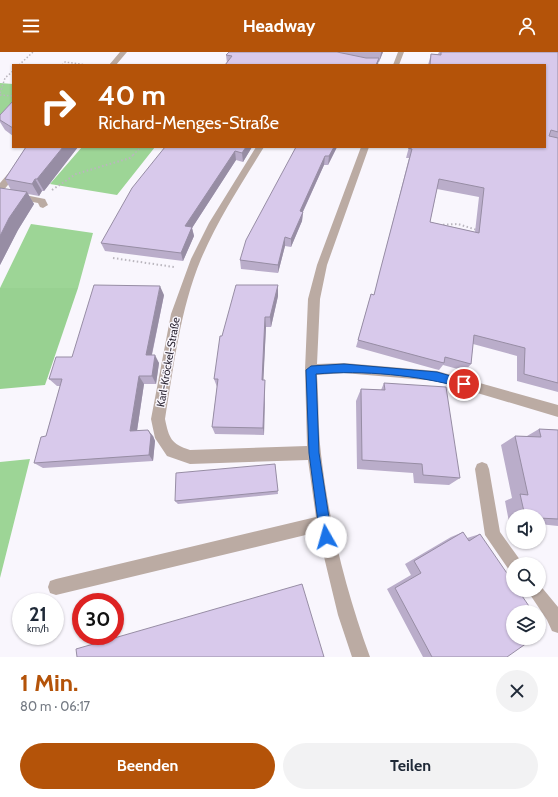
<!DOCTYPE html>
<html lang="de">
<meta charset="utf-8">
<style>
:root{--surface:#fff;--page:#f2f2f3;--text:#1f2937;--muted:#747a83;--accent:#b45309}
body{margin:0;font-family:Cabin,sans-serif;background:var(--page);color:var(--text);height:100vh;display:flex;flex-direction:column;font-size:15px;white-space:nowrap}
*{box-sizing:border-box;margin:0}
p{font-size:13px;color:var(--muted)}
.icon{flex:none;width:22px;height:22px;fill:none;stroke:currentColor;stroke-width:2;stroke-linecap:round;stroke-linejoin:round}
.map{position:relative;height:605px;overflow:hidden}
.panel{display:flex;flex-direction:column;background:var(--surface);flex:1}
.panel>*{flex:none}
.top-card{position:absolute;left:12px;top:12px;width:534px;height:84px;border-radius:0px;box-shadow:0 1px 3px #0004;background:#b45309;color:#fff;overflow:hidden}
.fabs{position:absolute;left:506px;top:457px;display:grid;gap:8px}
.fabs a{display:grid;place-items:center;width:40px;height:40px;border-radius:50%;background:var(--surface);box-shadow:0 1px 3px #0004;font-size:20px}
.speed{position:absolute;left:12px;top:541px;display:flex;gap:8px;font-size:20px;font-weight:700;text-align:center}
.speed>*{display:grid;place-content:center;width:52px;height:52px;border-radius:50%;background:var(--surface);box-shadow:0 1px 3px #0004;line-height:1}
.speed small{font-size:10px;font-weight:400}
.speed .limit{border:6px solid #d22;background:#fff;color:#111}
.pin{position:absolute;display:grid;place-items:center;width:34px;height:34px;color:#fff;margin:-17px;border:2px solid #fff;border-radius:50%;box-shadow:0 1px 4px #0007}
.me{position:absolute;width:44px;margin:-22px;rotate:353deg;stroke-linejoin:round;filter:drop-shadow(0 0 3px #0008)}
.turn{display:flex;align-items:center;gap:14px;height:84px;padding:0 20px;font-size:18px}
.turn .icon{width:52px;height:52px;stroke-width:2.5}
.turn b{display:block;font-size:28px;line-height:34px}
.round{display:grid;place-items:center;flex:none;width:42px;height:42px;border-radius:21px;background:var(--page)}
.headline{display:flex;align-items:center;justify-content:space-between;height:68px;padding:0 20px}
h1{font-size:24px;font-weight:800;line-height:30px;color:var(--accent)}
.button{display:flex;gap:8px;margin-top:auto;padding:8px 20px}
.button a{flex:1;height:46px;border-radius:24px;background:var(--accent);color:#fff;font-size:16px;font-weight:800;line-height:46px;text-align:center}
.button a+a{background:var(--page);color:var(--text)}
header{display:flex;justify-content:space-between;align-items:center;height:52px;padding:0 20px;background:var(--accent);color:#fff;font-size:18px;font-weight:800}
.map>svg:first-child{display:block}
.green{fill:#9dd596}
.forest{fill:#98d191}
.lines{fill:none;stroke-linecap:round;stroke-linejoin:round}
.path-far1{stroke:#bab6be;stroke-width:1.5;stroke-dasharray:1.5 2;stroke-linecap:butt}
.path{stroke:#bab6be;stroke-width:2;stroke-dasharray:1.5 2.5;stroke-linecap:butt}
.minor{fill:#bbaba3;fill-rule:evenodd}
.wall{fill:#baadca;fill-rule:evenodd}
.shaded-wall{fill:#978da4}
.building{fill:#d8c9eb;stroke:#978da4;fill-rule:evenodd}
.route{fill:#1a73e8;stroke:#114b97}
.labels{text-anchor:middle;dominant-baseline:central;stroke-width:3;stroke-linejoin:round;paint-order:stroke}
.street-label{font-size:11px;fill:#2d2734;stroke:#f9f6fd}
</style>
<header><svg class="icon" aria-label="menu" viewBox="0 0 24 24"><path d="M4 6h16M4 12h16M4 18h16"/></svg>Headway<svg class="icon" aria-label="person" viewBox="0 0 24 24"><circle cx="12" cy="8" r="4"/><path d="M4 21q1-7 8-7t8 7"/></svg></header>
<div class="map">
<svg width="558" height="605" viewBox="0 0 558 605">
<rect width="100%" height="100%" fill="#f9f6fd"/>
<path class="green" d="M0,31L13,32V51L0,66Z
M82,95H155L117,143L50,132Z
M31,172L93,181L78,236H0Z
M30,407L0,526V410Z"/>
<path class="forest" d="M0,236H78L45,333L0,337Z"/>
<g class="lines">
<path class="path-far1" d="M19,13L33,0
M62,13L65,10L87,13
M0,41L5,26L13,19
M0,43L13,44
M133,103L141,95"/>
<path class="path" d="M52,138L76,122L130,106L134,102
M439,173L458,172L477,178
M113,206L174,215"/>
<path class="minor" d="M120,0H127L116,13H109Z
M398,0H404L399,13H393Z
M31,95H39L3,139L0,140V131Z
M256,95H264C242,131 218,167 201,207C180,258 174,313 165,367C169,386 171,392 190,398L307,394L305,318L308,247L317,213L361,95H369L327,213L320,247L317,312L344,311L437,319L558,353V365L437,329L344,321L317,323C319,349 318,376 321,402C329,472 346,539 370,605H352L338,563L318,480L56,543L50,541L48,535L50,529L56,527L316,465L308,408L190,412L167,404L155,386L151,367L171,262L191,207L209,171Z
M15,141L45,147L48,153L43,156L40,155L38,151L12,146V142Z
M482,410L487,412L489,417L500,480L523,512H513V519L509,518L485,483L475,417L477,412Z
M539,532L558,555V581L552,579L547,568L527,538H539Z"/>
</g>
<path class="wall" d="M229,0H383L379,10H378V13H225L227,11L226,3Z
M439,0H558V340L517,329V304L473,292L471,312L465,319L443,313L439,318L435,317L356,295L371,242L374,243L378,228L409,106H406L409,95L545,13H428L431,2H438ZM437,137L479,145L475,180L430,170Z
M13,49V84L5,78L0,70V63Z
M26,95H78L44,139H42L39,144L28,142L34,152L18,178L0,213V136L11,138L5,127Z
M165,95H252L243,110L236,108L192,176L194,184L183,209L105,199L101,191Z
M296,95H337L328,113H324L303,160L302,169L291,195L285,194L278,221L241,217L240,208Z
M278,233V244L271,275H266L263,328H265V337L264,383L215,382L212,375L217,335L214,327L222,284Z
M164,243L152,303L159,311L156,332H144L137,379L153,384L155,389L153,409L43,416L34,411L46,384L60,334H57L49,327L72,305Z
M384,331L460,426L449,433L414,431L413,421L357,417L356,349L361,337L381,338Z
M539,377L558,378V474L539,472V464H513V470H509L505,449L512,446L501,393L515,384H527Z
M275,412L278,442L178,452L175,449Z
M463,480L467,486L480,482L507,605H423L387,537L411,523L405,512L451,485Z"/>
<path class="shaded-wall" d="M381,0H383L379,10L381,1Z
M379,6L378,13H376Z
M63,95H78L44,139L37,127Z
M246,95H252L243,110L242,101Z
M334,95H337L328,113L329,104Z
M235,99L236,108L192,176L194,184L183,209L181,201L185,174Z
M325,104L324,113L299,168L300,159Z
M35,127L42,139L39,144L32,132Z
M27,140L34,152L18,178L0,213V184L9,166Z
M303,160L302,169L291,195V187Z
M285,185V194L278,221V213Z
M278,233V244L271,275L270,265Z
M160,234L164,243L150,311L146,303Z
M265,265L266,275L263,337L262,328Z
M155,303L159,311L156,332L152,324Z
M139,324L144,332L136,385L130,379Z
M265,328V337L264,383L263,376Z
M148,378L153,384L155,389L153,409L149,403Z"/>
<path class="building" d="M229,0H337L366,6H379L376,13H225L232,4L226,3Z
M441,0H558V80L551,78L549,84L558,86V331L524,322L525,296L474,283L471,312L445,305L444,311L440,310L358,288L371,242L374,243L380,219L412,97L408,96L409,95H545V13H430L431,2L441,3ZM439,127L484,136L479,181L430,170Z
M13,49V76L0,68V63Z
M26,95H63L37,127H35L32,132L5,127Z
M165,95H246L242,101L235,99L185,174L192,175L181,201L101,191L132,136Z
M296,95H334L329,104H325L300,159L303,160L291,187L285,185L278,213L240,208L246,188Z
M0,136L27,140L9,166L0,184Z
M94,233L160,234L146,303H155L152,324H139L130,379L148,378L151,383L149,403L34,411L41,385L46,384L62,327H49L56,305H72Z
M236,233H278L270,265H265L262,328H265L263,376L212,375L218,327H214L220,284H222Z
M384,331L446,335L460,426L423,423L422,412L362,408L361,337L385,338Z
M539,377L558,378V467L539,466V464H525L520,442L528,443L515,384L541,385Z
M275,412L278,439L175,449L176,421Z
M463,480L469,489L480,482L513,530V538H518L533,560H513V586H534L507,605H432L395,536L421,521L414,509Z
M302,532L324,605H77L76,597Z
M539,568L545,578L539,582Z"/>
<path class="route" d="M344,312L437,320L468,329L469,332L464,336C418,323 363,318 316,322L319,401L332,485L330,489L326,491L322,489L320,485L309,401L306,318L311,314Z"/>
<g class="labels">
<g class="street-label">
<text transform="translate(168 310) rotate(-80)">Karl-Kröckel-Straße</text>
</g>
</g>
</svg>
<div class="fabs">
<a><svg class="icon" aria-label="sound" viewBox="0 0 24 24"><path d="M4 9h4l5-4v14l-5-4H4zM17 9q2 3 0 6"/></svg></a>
<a><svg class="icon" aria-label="search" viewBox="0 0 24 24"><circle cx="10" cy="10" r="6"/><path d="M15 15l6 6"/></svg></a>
<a><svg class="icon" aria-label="layers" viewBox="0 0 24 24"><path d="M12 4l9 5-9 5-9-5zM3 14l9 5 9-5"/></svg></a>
</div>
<div class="speed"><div>21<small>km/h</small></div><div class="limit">30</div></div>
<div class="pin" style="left:464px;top:332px;background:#d93025"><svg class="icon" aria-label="arrive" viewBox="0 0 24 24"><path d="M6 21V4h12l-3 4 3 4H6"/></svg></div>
<svg class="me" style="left:326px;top:485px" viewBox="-20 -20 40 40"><circle r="19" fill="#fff"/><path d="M0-13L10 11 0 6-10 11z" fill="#1a73e8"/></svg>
<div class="top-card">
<div class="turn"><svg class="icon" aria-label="right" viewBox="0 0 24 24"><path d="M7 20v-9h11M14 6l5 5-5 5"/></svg><div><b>40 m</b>Richard-Menges-Straße</div></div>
</div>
</div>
<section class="panel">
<div class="headline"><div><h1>1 Min.</h1><p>80 m · 06:17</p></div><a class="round"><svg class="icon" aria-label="close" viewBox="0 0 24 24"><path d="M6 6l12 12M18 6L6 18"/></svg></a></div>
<div class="button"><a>Beenden</a><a>Teilen</a></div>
</section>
